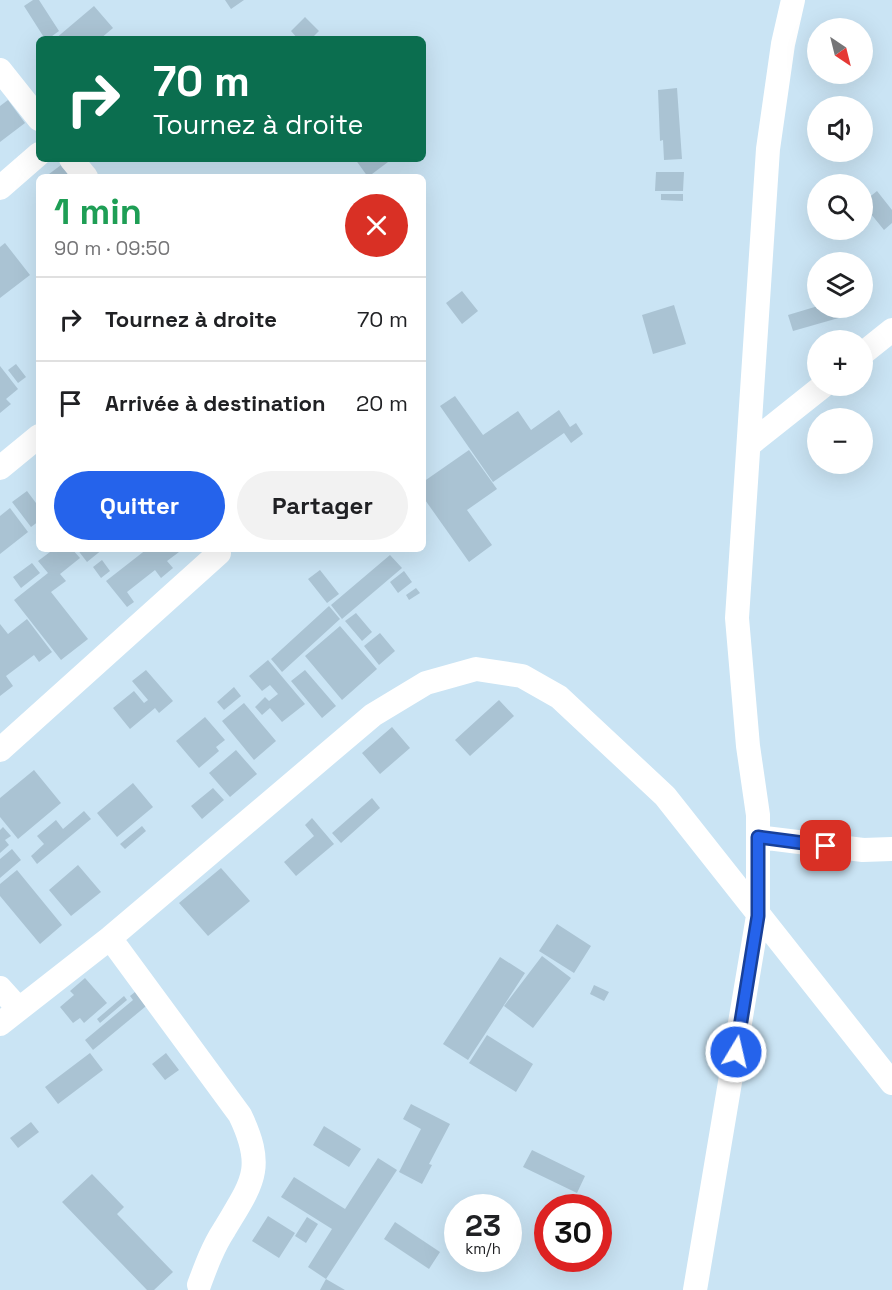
<!DOCTYPE html>
<html lang="fr">
<meta charset="utf-8">
<style>
:root{--surface:#fff;--page:#f2f2f2;--text:#202124;--muted:#757577;--line:#e0e0e0;--accent:#2563eb}
body{margin:0;font-family:"Space Grotesk",sans-serif;background:var(--page);color:var(--text);height:100vh;display:flex;flex-direction:column;font-size:22px;white-space:nowrap}
*{box-sizing:border-box;margin:0}
p{font-size:20px;color:var(--muted)}
.icon{flex:none;width:33px;height:33px;fill:none;stroke:currentColor;stroke-width:2;stroke-linecap:round;stroke-linejoin:round}
.map{position:relative;flex:1;overflow:hidden}
.side{position:absolute;left:36px;top:174px;width:390px;height:378px;display:flex;flex-direction:column;background:var(--surface);border-radius:9px;box-shadow:0 6px 24px #0002}
.side>*{flex:none}
.top-card{position:absolute;left:36px;top:36px;width:390px;height:126px;border-radius:9px;box-shadow:0 6px 24px #0002;background:#0b6e4f;color:#fff;overflow:hidden}
.needle{width:39px;rotate:145deg}
.tools{position:absolute;left:807px;top:18px;display:grid;gap:12px}
.tools a{display:grid;place-items:center;width:66px;height:66px;border-radius:50%;background:var(--surface);box-shadow:0 6px 24px #0002;font-size:30px}
.speed{position:absolute;left:444px;top:1194px;display:flex;gap:12px;font-size:30px;font-weight:700;text-align:center}
.speed>*{display:grid;place-content:center;width:78px;height:78px;border-radius:50%;background:var(--surface);box-shadow:0 6px 24px #0002;line-height:1}
.speed small{font-size:15px;font-weight:400}
.speed .limit{border:9px solid #d22;background:#fff;color:#111}
.pin{position:absolute;display:grid;place-items:center;width:51px;height:51px;color:#fff;margin:-26px;border-radius:12px;box-shadow:0 3px 9px #0006}
.me{position:absolute;width:66px;margin:-33px;rotate:9deg;stroke-linejoin:round;filter:drop-shadow(0 0 4px #0008)}
.turn{display:flex;align-items:center;gap:21px;height:126px;padding:0 18px;font-size:27px}
.turn .icon{width:78px;height:78px;stroke-width:2.5}
.turn b{display:block;font-size:42px;line-height:51px}
.round{display:grid;place-items:center;flex:none;width:63px;height:63px;border-radius:32px;background:var(--page)}
.headline{display:flex;align-items:center;justify-content:space-between;height:102px;padding:0 18px}
h1{font-size:36px;font-weight:800;line-height:45px;color:#1e9e55}
.cta{display:flex;gap:12px;margin-top:auto;padding:12px 18px}
.cta a{flex:1;height:69px;border-radius:36px;background:var(--accent);color:#fff;font-size:24px;font-weight:800;line-height:69px;text-align:center}
.cta a+a{background:var(--page);color:var(--text)}
ul{padding:0;list-style:none}
li{display:flex;align-items:center;gap:18px;height:84px;padding:0 18px;border-top:2px solid var(--line)}
li div{flex:1}
li b{display:block;font-size:22px}
li em{font-style:normal}
.map>svg:first-child{display:block}
.building{fill:#aac3d3}
.lines{fill:none;stroke-linecap:round;stroke-linejoin:round}
.street{stroke:#fff;stroke-width:24}
.route-casing{stroke:#184099;stroke-width:15}
.route{stroke:#2563eb;stroke-width:10}
</style>
<div class="map">
<svg width="892" height="1290" viewBox="0 0 892 1290">
<rect width="100%" height="100%" fill="#cae4f4"/>
<path class="building" d="M33,0H39L59,31L48,39H45L24,6Z
M225,0H244L231,9Z
M94,6L113,28L100,39H55Z
M305,17L319,31L311,39H298L291,31Z
M677,88L682,159L664,160L663,140L660,141L658,90Z
M8,100L25,123L0,142V106Z
M355,159H392L368,177Z
M61,165L70,177H45Z
M656,172H684L683,191H655Z
M877,191L892,210V223L884,230L862,203Z
M661,194H683V201L661,200Z
M5,243L30,275L0,298V247Z
M462,291L478,311L462,324L446,303Z
M674,305L686,344L653,354L642,315Z
M818,306L839,308L842,317L793,331L788,315Z
M16,364L26,377L18,383L8,370Z
M0,366L18,389L6,399L11,404L0,413Z
M455,396L483,435L518,411L531,430L559,410L570,427L576,423L583,434L571,443L564,433L493,482L440,406Z
M469,450L497,489L467,510L492,545L469,562L423,497V482Z
M27,491L39,507V521L31,527L12,502Z
M10,508L28,532L0,554V516Z
M54,549H72L80,558L60,574L66,581L51,592L88,639L61,660L14,600L48,573L38,561Z
M77,549H103L87,562Z
M147,549H176L179,552L167,561L173,568L161,578L155,570L127,592L134,602L127,607L106,581Z
M390,555L402,568L342,619L331,605Z
M102,560L110,571L101,578L93,567Z
M32,563L40,573L21,588L13,577Z
M320,570L339,594L327,603L308,579Z
M404,571L412,582L398,593L390,582Z
M416,588L420,593L409,600L406,595Z
M329,606L340,619L282,672L271,659Z
M356,613L372,632L362,641L345,621Z
M27,619L52,652L39,662L34,655L6,676L13,686L0,696V624L8,634Z
M340,626L377,669L342,700L305,656Z
M380,633L395,651L379,665L364,646Z
M268,660L305,704L282,722L270,708L262,715L255,707L265,697L269,701L278,694L270,685L262,691L249,676Z
M146,670L173,701L159,713L155,708L130,729L113,708L134,691L144,703L148,700L132,681Z
M305,670L336,706L322,718L291,681Z
M234,687L241,696L224,710L217,702Z
M499,700L514,716L470,756L455,740Z
M244,703L276,741L254,760L222,721Z
M205,717L225,740L216,747L219,751L199,768L176,741Z
M392,727L410,748L380,774L362,753Z
M236,750L257,774L230,797L209,773Z
M34,770L61,803L18,839L0,817V798Z
M133,783L153,807L117,837L97,813Z
M213,788L224,800L202,819L191,806Z
M372,798L380,808L341,843L332,833Z
M84,811L91,819L37,864L31,856L44,844L37,836L56,820L63,829Z
M312,818L334,844L296,876L284,862L314,836L305,825Z
M142,826L146,831L125,849L120,844Z
M3,827L11,836L5,840L9,845L0,853V830Z
M12,849L21,860L0,878V859Z
M78,865L101,892L71,916L49,890Z
M221,868L250,901L208,936L179,903Z
M17,870L62,925L40,944L0,896V884Z
M557,924L591,946L574,973L539,951Z
M542,956L571,978L533,1028L504,1006Z
M500,957L525,973L468,1060L443,1044Z
M85,978L107,1003L84,1023L80,1018L73,1023L60,1007L74,995L70,991Z
M594,985L609,992L604,1001L590,994Z
M140,988L151,1002L93,1050L85,1040L133,1000L130,996Z
M124,996L127,1000L100,1023L97,1019Z
M487,1035L533,1064L516,1092L469,1063Z
M90,1053L103,1070L58,1104L45,1087Z
M166,1053L179,1070L165,1080L152,1064Z
M411,1104L450,1124L429,1164L432,1165L422,1184L399,1172L421,1129L403,1119Z
M31,1122L39,1132L18,1148L10,1138Z
M324,1126L361,1149L349,1167L313,1145Z
M532,1150L585,1176L577,1193L523,1167Z
M378,1158L397,1170L326,1279L308,1267L332,1229L281,1197L294,1177L345,1209Z
M92,1174L124,1207L117,1214L173,1272L154,1290H147L62,1202Z
M268,1216L295,1233L279,1258L252,1241Z
M307,1217L318,1224L306,1243L295,1236Z
M395,1222L440,1252L429,1269L384,1239Z
M326,1279L345,1290H320Z"/>
<g class="lines">
<path class="street" d="M0,70L39,119
M71,159L86,177
M0,188L39,154
M862,354L892,330
M750,444L823,386
M0,468L39,436
M0,750L219,553
M758,837L863,850L892,849
M110,938L240,1115C266,1169 252,1183 224,1230C213,1247 206,1266 199,1285
M0,988L18,1008
M0,1024L110,938L373,715L426,683L476,669L522,676L559,697L665,796L892,1083
M695,1290L758,916V815L748,746L737,618L768,149L783,44L793,0"/>
</g>
<g class="lines">
<defs>
<path id="route" d="M736,1052L758,916V837L826,846"/>
</defs>
<use href="#route" class="route-casing"/>
<use href="#route" class="route"/>
</g>
</svg>
<div class="tools">
<a><svg class="needle" viewBox="-14 -14 28 28"><path d="M0-13l5 13h-10z" fill="#e53935"/><path d="M0 13l5-13h-10z" fill="#757577"/></svg></a>
<a><svg class="icon" aria-label="sound" viewBox="0 0 24 24"><path d="M4 9h4l5-4v14l-5-4H4zM17 9q2 3 0 6"/></svg></a>
<a><svg class="icon" aria-label="search" viewBox="0 0 24 24"><circle cx="10" cy="10" r="6"/><path d="M15 15l6 6"/></svg></a>
<a><svg class="icon" aria-label="layers" viewBox="0 0 24 24"><path d="M12 4l9 5-9 5-9-5zM3 14l9 5 9-5"/></svg></a>
<a>+</a>
<a>−</a>
</div>
<div class="speed"><div>23<small>km/h</small></div><div class="limit">30</div></div>
<div class="pin" style="left:826px;top:846px;background:#d93025"><svg class="icon" aria-label="arrive" viewBox="0 0 24 24"><path d="M6 21V4h12l-3 4 3 4H6"/></svg></div>
<svg class="me" style="left:736px;top:1052px" viewBox="-20 -20 40 40"><circle r="17" fill="#2563eb" stroke="#fff" stroke-width="3"/><path d="M0-11L8 9 0 5-8 9z" fill="#fff"/></svg>
<div class="top-card">
<div class="turn"><svg class="icon" aria-label="right" viewBox="0 0 24 24"><path d="M7 20v-9h11M14 6l5 5-5 5"/></svg><div><b>70 m</b>Tournez à droite</div></div>
</div>
<section class="side">
<div class="headline"><div><h1>1 min</h1><p>90 m · 09:50</p></div><a class="round" style="background:#d93025;color:#fff"><svg class="icon" aria-label="close" viewBox="0 0 24 24"><path d="M6 6l12 12M18 6L6 18"/></svg></a></div>
<ul>
<li><svg class="icon" aria-label="right" viewBox="0 0 24 24"><path d="M7 20v-9h11M14 6l5 5-5 5"/></svg><div><b>Tournez à droite</b></div><em>70 m</em></li>
<li><svg class="icon" aria-label="arrive" viewBox="0 0 24 24"><path d="M6 21V4h12l-3 4 3 4H6"/></svg><div><b>Arrivée à destination</b></div><em>20 m</em></li>
</ul>
<div class="cta"><a>Quitter</a><a>Partager</a></div>
</section>
</div>
